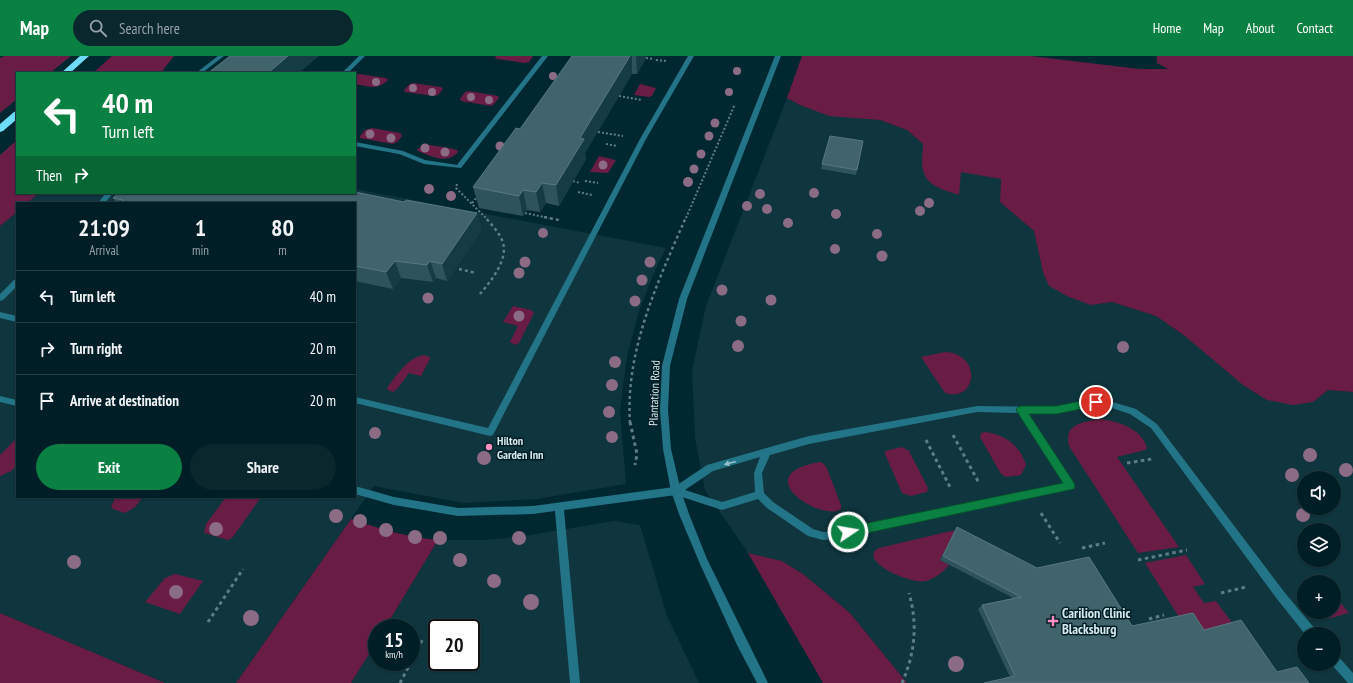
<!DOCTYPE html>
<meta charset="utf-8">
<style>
:root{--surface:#001e25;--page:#0a272d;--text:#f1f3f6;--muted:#95a2a7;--line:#223c42;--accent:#0b8043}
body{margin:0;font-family:"PT Sans Narrow",sans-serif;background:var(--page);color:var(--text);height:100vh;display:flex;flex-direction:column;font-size:15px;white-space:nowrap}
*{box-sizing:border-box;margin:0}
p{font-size:13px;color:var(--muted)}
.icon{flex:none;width:22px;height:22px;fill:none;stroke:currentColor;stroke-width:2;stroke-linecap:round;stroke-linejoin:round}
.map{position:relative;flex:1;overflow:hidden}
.sheet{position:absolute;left:16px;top:146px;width:340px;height:296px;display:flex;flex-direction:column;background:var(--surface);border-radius:0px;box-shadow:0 1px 3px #0004,0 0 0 1px var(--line)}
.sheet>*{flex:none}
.top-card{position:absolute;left:16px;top:16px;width:340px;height:122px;border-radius:0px;box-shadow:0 1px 3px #0004,0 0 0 1px var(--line);background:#0b8043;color:#fff;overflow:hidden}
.buttons{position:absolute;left:1297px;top:415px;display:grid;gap:8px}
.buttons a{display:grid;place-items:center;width:44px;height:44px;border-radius:50%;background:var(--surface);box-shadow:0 1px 3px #0004,0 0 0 1px var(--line);font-size:20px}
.speed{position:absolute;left:368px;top:563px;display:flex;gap:8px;font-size:20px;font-weight:700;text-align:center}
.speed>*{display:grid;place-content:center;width:52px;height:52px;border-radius:50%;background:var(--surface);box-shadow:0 1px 3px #0004,0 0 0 1px var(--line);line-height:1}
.speed small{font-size:10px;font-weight:400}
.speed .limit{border:2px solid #111;border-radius:6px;background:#fff;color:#111}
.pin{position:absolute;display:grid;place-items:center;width:34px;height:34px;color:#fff;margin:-17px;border:2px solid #fff;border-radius:50%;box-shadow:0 1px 4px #0007}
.me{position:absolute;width:44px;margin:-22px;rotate:78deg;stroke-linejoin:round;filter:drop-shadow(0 0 3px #0008)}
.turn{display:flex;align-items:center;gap:14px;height:84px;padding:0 20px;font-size:18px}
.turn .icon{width:52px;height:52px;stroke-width:2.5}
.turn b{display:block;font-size:28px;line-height:34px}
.then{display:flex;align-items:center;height:38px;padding:0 20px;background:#0003;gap:8px;font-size:15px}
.eta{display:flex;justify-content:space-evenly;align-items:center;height:68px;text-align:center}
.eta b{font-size:24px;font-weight:800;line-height:28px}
.action{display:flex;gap:8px;margin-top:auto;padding:8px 20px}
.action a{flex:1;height:46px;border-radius:24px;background:var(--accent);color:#fff;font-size:16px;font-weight:800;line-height:46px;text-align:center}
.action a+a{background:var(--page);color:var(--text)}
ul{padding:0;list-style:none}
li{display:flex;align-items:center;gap:12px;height:52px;padding:0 20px;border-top:1px solid var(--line)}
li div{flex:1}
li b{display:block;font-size:15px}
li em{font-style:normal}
header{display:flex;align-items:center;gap:24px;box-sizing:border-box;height:56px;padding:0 20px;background:var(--accent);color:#fff}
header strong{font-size:19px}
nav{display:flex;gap:22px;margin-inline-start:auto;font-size:14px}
.search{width:280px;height:36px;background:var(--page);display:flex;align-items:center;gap:10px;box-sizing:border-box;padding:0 14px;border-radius:22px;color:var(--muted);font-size:15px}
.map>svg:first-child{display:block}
.built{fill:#0f353e;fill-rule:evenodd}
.green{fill:#691d44}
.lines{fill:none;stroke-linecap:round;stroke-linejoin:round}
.path-far2{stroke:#5e7d85;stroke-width:2;stroke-dasharray:2 2;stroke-linecap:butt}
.path-far1{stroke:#5e7d85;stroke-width:2.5;stroke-dasharray:3 3;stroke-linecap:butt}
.path{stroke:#5e7d85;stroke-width:3;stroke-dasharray:3.5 3.5;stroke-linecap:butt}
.lane{fill:#237486;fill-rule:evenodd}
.street{fill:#237486;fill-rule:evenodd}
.highway{fill:#6edcf8;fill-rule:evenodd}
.tree{fill:#8c6b85}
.wall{fill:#2f535c}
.shaded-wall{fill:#153b44}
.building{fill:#41636c;stroke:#587880}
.oneway{fill:#97c0ca}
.route{fill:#0b8043;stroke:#07532c}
.poi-dot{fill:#fd8ebf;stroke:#021e25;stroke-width:1.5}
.labels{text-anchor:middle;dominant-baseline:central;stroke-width:3;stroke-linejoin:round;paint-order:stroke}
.street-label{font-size:12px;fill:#d5e9ef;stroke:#021e25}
.poi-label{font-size:12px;font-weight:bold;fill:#d5e9ef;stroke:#021e25;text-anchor:start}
.near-poi-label{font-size:14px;font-weight:bold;fill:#d5e9ef;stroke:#021e25;text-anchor:start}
</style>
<header>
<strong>Map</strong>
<div class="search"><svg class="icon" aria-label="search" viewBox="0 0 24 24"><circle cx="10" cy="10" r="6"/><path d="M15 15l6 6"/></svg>Search here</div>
<nav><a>Home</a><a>Map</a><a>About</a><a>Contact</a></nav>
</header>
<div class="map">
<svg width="1353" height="627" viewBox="0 0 1353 627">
<rect width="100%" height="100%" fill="#002831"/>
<path class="built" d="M787,42L800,49L829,59L880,64L907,74L923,88V114L961,115L1001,123L1000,146L1034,175L1043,216L1091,249L1112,246L1156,260L1185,280L1313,346L1328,334L1353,336V627H907L850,557L803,518L782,505L748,497L705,434L695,382L692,315L706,250ZM1304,422H1334V452H1304ZM1304,474H1334V504H1304ZM1304,526H1334V556H1304ZM1304,578H1334V608H1304Z
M355,133L666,192L653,219L639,255L627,300L620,355L626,428L537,443L463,447L374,430L236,627H165L0,557V170L17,156V441H355V147H27L39,137H355Z
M614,465L640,469L667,560L699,627H351L377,585V606H411V572H385L438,484H483L525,480ZM437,572H471V606H437Z"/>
<path class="green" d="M4,0H71L50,17H17V43L0,57V2Z
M112,0H174L163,14V17H93Z
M496,0H533L529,6L525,7L497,3L495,1Z
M802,0H1031L1139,13H1168L1157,7V0H1353V336L1328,334L1313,346L1293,349L1267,344L1243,329L1185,280L1156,260L1112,246L1091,249L1069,241L1049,230L1043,216L1034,175L1000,146L1001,123L961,116L959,139C945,134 927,131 923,114C921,107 923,96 923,88L907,74L880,64L829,60L800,49L787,42Z
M359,18L386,22L388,24C377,35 368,30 355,28V19Z
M413,27L441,31L443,33L438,39L434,40L405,36L404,34L410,28Z
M640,28L656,32L652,40L649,41L634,39Z
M469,35L498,40L499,42L494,48L491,50L461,45L460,43L465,36Z
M372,72L400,77L402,80L397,86L393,88L360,82V80L365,74Z
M17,84V137H39L27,147H17V156L0,170V99Z
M424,88L454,93L457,94L458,96C446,109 431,100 418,95L417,94Z
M599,100L616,104L608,117L590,116Z
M513,250L531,254L534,257L519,287L515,289L510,286L518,270L503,266Z
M945,296C983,298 977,347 945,337L921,301Z
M424,299L430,301V303L421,320L409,317L397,333L393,336L388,334L387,332C397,319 407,302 424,299Z
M1098,363C1115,364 1142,372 1147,392L1145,394L1117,401L1179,491L1138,497L1069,390C1064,368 1081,367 1098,363Z
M986,376C1006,379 1020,390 1026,409L1021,419L1006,421L1001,418L980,381L981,377Z
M17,382V409L11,415L0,420V399Z
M902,391L909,395L928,432L927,436L911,440L902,437L885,398V395Z
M821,406L826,410L841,449V453C823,467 744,418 821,406Z
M116,441H143L135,451L125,457L113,453L111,450Z
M226,441H261L233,481L228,484L204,477L206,468Z
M351,463C380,473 407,481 438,484L385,572H377V585L351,627H236Z
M951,475H956L940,504L949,509C943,516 936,522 926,525C910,529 856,504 879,492Z
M748,497L782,505L803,518L850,557L907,627H823Z
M1186,499L1205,528L1193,531L1204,547L1216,545L1233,568L1199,577L1179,561L1145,507Z
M175,518L203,525L180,558L145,546L165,522Z
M1334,539L1349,557C1336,560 1321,568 1311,556H1334Z
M0,557L165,627H0Z"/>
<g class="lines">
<path class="path-far2" d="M646,2L654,3
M656,4L666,5
M619,40L642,44
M598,76L623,80
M606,88L617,90
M573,125L580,127
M585,125L598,127
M457,128L456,132L486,162
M578,136L592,139
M472,147L478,140
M525,157L549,162
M686,162L735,48"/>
<path class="path-far1" d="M544,161L559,164
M459,213L476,217
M480,238C491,225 510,202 502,184C498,175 491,168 485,161
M630,367C625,294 658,226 686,161"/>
<path class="path" d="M630,366L637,398L635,409
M953,379L979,427
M926,384L951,433
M1127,407L1152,403
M1041,457L1060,487
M1082,492L1105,487
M1138,504L1187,494
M1221,537L1246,531
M1149,563L1164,559
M208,566L243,513
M411,606L423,582
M400,627L411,606
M902,627C915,597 918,569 909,537"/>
<path class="lane" d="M218,0H224L202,17H196Z
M359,0H365L348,17H342Z
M542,0H548L461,112L424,108L399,98L355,90V86L403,95L425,104L457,109Z
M688,0H694L646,83L493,379L490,380L355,347V341L488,372L640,83Z
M106,137H113L105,147H98Z
M17,223V230L3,244L0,245V238L14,224Z
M0,256L17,260V266L0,262Z
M0,340L17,344V350L0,346Z
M1096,343L1106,344L1136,353L1157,368L1285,537L1316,574L1317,578H1305L1277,543L1151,372L1130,358L1106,350L1096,349L1056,357H1027L1073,427L1075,430L1073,433L834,483L823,484L808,480L767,452L758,443L722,454L676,439L564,454L580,627H570L555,455L533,458L458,460L394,449L355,438V430L394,441L458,452L533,450L674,431L707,409L809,380L977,350L1056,351ZM977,356L1018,357L1063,427L834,475L823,476L813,473L773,446L764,437L762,417L770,399L809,388ZM760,401L754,417L755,436L722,446L685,434L713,415Z
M1334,599L1338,600L1353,617V627H1348L1331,608H1334Z"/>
<path class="street" d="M775,0H781L687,243L670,310L668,354L671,393L681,435L689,458L707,503L768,627H757L737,589L700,508L679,458L671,435L663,393L660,354L662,310L679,243Z"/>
<path class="highway" d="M80,0H89L70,17H61Z
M17,55V63L3,75L0,76V68L14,56Z"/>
</g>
<g class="tree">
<circle cx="737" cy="15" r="4"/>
<circle cx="553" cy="20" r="4"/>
<circle cx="376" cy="26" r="4"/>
<circle cx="413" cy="32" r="4"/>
<circle cx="432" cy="36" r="4"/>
<circle cx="729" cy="36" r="4"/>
<circle cx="471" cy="41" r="4"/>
<circle cx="489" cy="44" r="4"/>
<circle cx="715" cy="67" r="4.5"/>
<circle cx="370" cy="78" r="4.5"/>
<circle cx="709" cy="80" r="4.5"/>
<circle cx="391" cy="82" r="4.5"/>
<circle cx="500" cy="90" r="4.5"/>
<circle cx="425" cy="92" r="4.5"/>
<circle cx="445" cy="96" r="4.5"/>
<circle cx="701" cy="98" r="4.5"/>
<circle cx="603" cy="109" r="4.5"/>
<circle cx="694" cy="113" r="4.5"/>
<circle cx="688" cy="126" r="5"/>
<circle cx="429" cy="133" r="5"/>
<circle cx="814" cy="137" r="5"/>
<circle cx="760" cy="138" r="5"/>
<circle cx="451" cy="140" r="5"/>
<circle cx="929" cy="147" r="5"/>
<circle cx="747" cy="150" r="5"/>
<circle cx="767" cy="153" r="5"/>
<circle cx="920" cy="155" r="5"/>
<circle cx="836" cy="158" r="5"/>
<circle cx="788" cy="167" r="5"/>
<circle cx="543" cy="177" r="5"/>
<circle cx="877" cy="178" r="5"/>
<circle cx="835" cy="193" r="5"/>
<circle cx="882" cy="200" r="5.5"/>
<circle cx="525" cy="206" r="5.5"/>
<circle cx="650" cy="206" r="5.5"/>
<circle cx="519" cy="217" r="5.5"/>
<circle cx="642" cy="224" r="5.5"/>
<circle cx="722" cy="234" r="5.5"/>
<circle cx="428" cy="242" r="5.5"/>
<circle cx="771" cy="244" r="5.5"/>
<circle cx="635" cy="245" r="5.5"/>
<circle cx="519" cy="260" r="5.5"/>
<circle cx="741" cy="265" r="5.5"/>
<circle cx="738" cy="290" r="6"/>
<circle cx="1123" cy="291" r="6"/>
<circle cx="615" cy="306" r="6"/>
<circle cx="612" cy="329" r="6"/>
<circle cx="609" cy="356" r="6"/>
<circle cx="375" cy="377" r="6"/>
<circle cx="612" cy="381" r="6"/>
<circle cx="1310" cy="399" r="7"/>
<circle cx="484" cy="402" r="7"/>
<circle cx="1346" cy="414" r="7"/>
<circle cx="1292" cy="419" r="7"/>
<circle cx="1303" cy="459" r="7"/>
<circle cx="336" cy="460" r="7"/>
<circle cx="360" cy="465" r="7"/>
<circle cx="216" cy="473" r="7"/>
<circle cx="386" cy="474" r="7"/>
<circle cx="415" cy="481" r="7"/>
<circle cx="440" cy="482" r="7"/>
<circle cx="519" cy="482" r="7"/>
<circle cx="460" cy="504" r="7"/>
<circle cx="74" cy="506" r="7"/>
<circle cx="494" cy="525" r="7"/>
<circle cx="176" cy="536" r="7"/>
<circle cx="531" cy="546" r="8"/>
<circle cx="251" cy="562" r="8"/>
<circle cx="956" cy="608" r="8"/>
</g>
<path class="wall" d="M572,0H647L637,18H632L585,97L586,103L559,150L546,147L540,156L527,154L523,160L479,152L473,131L520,73Z
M863,85L856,119L821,113L822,108Z
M355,136L404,146L406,144L477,157L481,174L447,225L436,222L433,226L401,222L393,233L355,225V147H117L113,142L119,137H355Z
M957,471L1132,570L1204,574L1277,616L1309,627L1010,621L978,553L982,549L1013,542L940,504L954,476Z"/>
<path class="shaded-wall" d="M288,0H319L299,17H268Z
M630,0H632V18L585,97L586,103L559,150L556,129L580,82Z
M636,0H647L637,18Z
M542,127L546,147L540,156L536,136Z
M523,134L527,154L523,160L519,140Z
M477,157L481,174L447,225L442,208Z
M395,205L401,222L393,233L386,216Z
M430,205L436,222L433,226L427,209Z"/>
<path class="building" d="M230,0H288L268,17H208Z
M572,0H630L580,82L584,83L556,129L542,127L536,136L523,134L519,140L473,131L516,72L520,73Z
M830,80L863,85L857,114L822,108Z
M355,136L404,146L406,144L477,157L442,208L430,205L427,209L395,205L386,216L355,210V147H120L123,144L113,142L119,137H355Z
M957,471L1037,512L1089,501L1132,570L1193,557L1204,574L1241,564L1277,616L1297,611L1309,627H984L1015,620L982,549L1021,541L943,500Z"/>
<defs><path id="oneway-solid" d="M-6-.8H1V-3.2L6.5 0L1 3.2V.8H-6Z"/></defs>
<use class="oneway" href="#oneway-solid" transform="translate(730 407) rotate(165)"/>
<path class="route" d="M1096,342L1099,343L1100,346L1099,349L1096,350L1056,358H1029L1074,427L1075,430L1074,433L848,481L845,480L843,476L845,473L848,471L1063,427L1016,354L1018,351L1021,350H1056Z"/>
<g class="poi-dot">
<circle cx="489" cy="391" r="4"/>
<path d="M1051 559h4v4h4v4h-4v4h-4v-4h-4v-4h4z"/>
</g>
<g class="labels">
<g class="street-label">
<text transform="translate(654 337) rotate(-88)">Plantation Road</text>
</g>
<g class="poi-label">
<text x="497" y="384">Hilton<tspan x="497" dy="14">Garden Inn</tspan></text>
</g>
<g class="near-poi-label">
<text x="1062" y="557">Carilion Clinic<tspan x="1062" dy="16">Blacksburg</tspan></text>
</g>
</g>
</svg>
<div class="buttons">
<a><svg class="icon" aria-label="sound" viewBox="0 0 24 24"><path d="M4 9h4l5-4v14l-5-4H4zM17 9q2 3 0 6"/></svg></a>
<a><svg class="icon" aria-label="layers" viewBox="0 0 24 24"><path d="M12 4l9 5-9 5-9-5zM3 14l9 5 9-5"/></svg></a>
<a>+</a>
<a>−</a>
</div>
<div class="speed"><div>15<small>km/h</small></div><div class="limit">20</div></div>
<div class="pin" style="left:1096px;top:346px;background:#d93025"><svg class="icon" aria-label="arrive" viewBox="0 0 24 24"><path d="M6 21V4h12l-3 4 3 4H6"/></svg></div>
<svg class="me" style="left:848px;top:476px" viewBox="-20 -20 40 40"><circle r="17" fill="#0b8043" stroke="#fff" stroke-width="3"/><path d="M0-11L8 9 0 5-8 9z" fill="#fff"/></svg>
<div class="top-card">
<div class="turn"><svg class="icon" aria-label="left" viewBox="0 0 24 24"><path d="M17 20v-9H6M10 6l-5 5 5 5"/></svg><div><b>40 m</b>Turn left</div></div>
<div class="then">Then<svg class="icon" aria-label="right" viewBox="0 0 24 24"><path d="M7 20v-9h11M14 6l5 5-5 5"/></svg></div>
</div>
<section class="sheet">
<div class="eta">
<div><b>21:09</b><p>Arrival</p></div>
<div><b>1</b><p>min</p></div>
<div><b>80</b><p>m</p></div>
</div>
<ul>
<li><svg class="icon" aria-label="left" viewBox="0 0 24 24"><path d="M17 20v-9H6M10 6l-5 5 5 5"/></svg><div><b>Turn left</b></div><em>40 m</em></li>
<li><svg class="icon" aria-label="right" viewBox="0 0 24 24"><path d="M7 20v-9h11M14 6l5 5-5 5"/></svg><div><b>Turn right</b></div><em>20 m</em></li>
<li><svg class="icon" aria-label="arrive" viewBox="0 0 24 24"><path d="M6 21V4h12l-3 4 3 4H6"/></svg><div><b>Arrive at destination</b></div><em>20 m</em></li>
</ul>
<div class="action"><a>Exit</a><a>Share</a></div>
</section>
</div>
